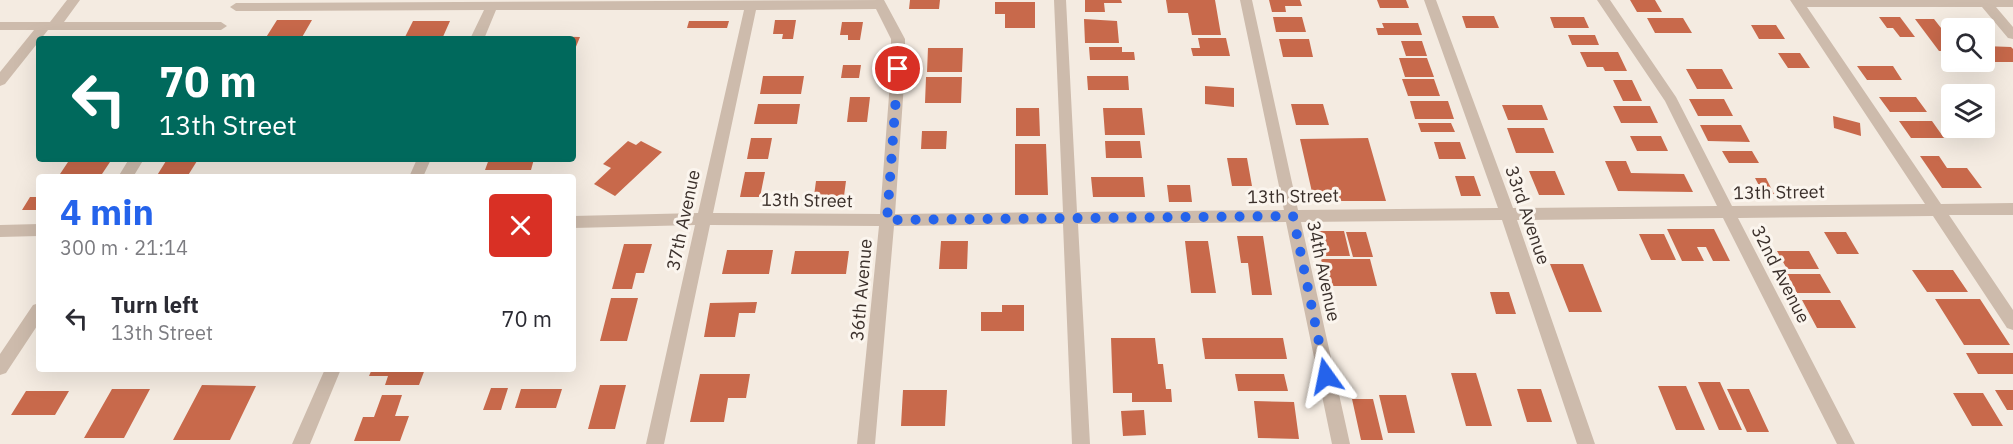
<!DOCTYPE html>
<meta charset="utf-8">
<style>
:root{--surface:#fff;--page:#f7f7f7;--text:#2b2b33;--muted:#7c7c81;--accent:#2563eb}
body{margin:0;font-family:"IBM Plex Sans",sans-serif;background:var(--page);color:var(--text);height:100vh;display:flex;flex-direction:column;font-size:22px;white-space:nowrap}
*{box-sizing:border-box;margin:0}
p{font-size:20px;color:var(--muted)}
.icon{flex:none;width:33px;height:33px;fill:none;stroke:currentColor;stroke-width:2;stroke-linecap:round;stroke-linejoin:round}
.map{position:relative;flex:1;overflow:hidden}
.details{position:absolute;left:36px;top:174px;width:540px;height:198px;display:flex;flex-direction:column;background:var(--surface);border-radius:6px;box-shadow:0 6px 24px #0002}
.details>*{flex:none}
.top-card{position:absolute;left:36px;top:36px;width:540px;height:126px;border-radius:6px;box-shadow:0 6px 24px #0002;background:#00695c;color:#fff;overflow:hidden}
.controls{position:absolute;left:1941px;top:18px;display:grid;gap:12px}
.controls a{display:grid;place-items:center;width:54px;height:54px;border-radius:6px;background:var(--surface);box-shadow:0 6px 24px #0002;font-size:30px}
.pin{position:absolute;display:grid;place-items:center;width:51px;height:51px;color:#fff;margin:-26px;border:3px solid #fff;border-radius:50%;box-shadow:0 2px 6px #0007}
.me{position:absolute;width:66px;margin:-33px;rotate:348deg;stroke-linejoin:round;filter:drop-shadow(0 0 4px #0008)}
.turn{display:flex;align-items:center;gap:21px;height:126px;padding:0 24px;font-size:27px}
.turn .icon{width:78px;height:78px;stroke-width:2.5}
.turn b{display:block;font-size:42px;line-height:51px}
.round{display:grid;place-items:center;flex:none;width:63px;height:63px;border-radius:6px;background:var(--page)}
.headline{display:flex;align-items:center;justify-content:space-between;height:102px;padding:0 24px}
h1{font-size:36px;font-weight:700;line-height:45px;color:var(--accent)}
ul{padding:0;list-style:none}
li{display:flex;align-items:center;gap:18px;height:84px;padding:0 24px}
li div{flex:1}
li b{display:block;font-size:22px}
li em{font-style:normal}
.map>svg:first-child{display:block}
.building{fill:#c8694b}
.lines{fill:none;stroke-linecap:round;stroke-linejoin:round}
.minor{fill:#cdbbac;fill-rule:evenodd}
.route{stroke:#2563eb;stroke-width:10;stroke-dasharray:0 18}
.labels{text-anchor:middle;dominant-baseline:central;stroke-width:6;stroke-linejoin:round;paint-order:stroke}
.street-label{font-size:18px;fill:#3b302b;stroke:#fbf5ee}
</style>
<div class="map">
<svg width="2013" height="444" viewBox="0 0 2013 444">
<rect width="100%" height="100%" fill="#f4ebe1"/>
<path class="building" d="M910,0H940L939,9H909Z
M1085,0H1121L1122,3H1104L1105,12H1085Z
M1166,0H1215L1221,35H1192L1188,13H1168Z
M1269,0H1300L1302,6H1285L1286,12H1272Z
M1377,0H1406L1409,8H1380Z
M1630,0H1655L1662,12H1637Z
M995,2H1035V28H1005V14H995Z
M1462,16H1494L1499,28H1466Z
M1273,17H1302L1306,32H1276Z
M1550,17H1584L1589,28H1554Z
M1879,17H1900L1915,37H1900L1893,28H1887Z
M1647,18H1683L1692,33H1655Z
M1084,19L1117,21L1119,43H1085Z
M1915,19H1934L1952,42V51H1939Z
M277,20H312L301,39H265Z
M775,20H796L793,39H782L783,34H773Z
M413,21H450L442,39H404Z
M689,21H729L727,28H687Z
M842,22H863L860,40H848V35H840Z
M1382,23H1418L1422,35H1378L1376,28H1384Z
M1751,25H1776L1785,39H1759Z
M1568,35H1595L1599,45H1572Z
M543,36L580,37L573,54V39H542Z
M1198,38H1226L1230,56H1193L1191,48H1200Z
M1279,39H1309L1313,57H1283Z
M1401,41H1422L1427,56H1406Z
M1984,46L2011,47L2013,49V62H1984Z
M1089,47H1122V52H1134L1135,60H1090Z
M928,48H963L962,72H927Z
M1580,52H1618L1627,71H1605L1603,67H1587Z
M1778,53H1800L1810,68H1788Z
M1399,58H1427L1434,77H1405Z
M843,65H861L859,78H841Z
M1857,66H1893L1902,80H1867Z
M1686,69H1722L1733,89H1697Z
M763,76H804L801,94H760Z
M1087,76H1128L1129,90H1088Z
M926,77H962L961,103H925Z
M1402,79H1434L1440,96H1408Z
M1613,80H1632L1642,101H1623Z
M1205,86L1234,88V107L1205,104Z
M850,97H870L867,122H847Z
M1879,97H1916L1927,112H1890Z
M1689,99H1724L1733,116H1698Z
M1410,101H1448L1454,119H1415Z
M758,104H800L797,124H754Z
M1291,104H1323L1329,125H1296Z
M1502,105H1542L1548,120H1508Z
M1613,106H1650L1658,123H1621Z
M1016,108H1039L1040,136H1016Z
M1103,108H1142L1145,135H1105Z
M1833,116L1860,123L1861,136L1834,128Z
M1899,121H1932L1944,138H1911Z
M1418,123H1451L1455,132H1421Z
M1700,125H1741L1750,142L1708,141Z
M1507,128H1544L1554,153H1516Z
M922,131H947L946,149H921Z
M1630,136H1661L1668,151H1637Z
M751,138H772L768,159H747Z
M1368,138L1386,201H1314L1300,139Z
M628,141L636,145L641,141L662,152L615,196L594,184L611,168L603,164Z
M1105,141H1140L1142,158H1106Z
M1434,142H1460L1466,159H1439Z
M1015,144H1046L1048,195H1015Z
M1722,151H1752L1759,163H1729Z
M1920,156H1939L1947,168H1967L1982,188H1942Z
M1227,158H1247L1252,186H1232Z
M489,159H534L531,170H485Z
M166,161H197L187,177H156Z
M1605,161H1626L1631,173L1684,174L1693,192L1618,191Z
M68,162H110L100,177H58Z
M1529,171H1555L1565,195H1539Z
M745,172H765L760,197H740Z
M483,174H517L516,177H481Z
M1455,176H1474L1481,196H1461Z
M1091,177H1143L1145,197H1093Z
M1755,178H1766L1774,194L1763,193Z
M816,181H846L844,196H814Z
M1167,185H1190L1192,202H1169Z
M30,197H39V210H22Z
M1667,229H1714L1730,261H1713L1706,247H1697L1704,261H1682Z
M1314,231H1344L1350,256H1320Z
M1346,232H1366L1373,257H1353Z
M1824,232H1846L1859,254H1837Z
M1639,234H1664L1676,260H1651Z
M1237,236H1263L1272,295H1252L1248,263H1241Z
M941,241H968L967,269H939Z
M1185,241H1208L1216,293H1191Z
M624,244H652L644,273H636L632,289H612Z
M727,250H773L769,274H722Z
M795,251H849L846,274H791Z
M1777,251H1809L1819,269H1787Z
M1321,259H1370L1377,286H1327Z
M1550,264H1583L1602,312H1569Z
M1912,270H1953L1968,292H1927Z
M1787,274H1820L1831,293H1797Z
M1490,292H1509L1516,314H1496Z
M611,298H638L627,341H600Z
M1935,299H1980L2010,345H1964Z
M1802,300H1840L1856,328H1817Z
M757,302L755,313H739L735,337H704L710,303Z
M1002,305H1024V331H981V312H1002Z
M1111,338H1155L1158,364H1163L1166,389H1171L1172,402H1132V393H1113Z
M1202,338H1283L1287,359H1205Z
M1966,353H2013V374H1978Z
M372,369H425L419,385H385L388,376H369Z
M1451,373H1476L1492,426H1466Z
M700,374H750L746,398H728L724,422H690Z
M1235,374H1284L1288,391H1238Z
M1698,382H1720L1742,430H1719Z
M202,385L256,386L230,440H173Z
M600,385H626L615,429H588Z
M1658,386H1686L1705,430H1676Z
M491,388H508L501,410H483Z
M112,389H150L124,438H84Z
M521,389H562L556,408H515Z
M1517,389H1541L1552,422H1527Z
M1727,389H1749L1769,432H1747Z
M903,390H947L945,426H901Z
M1995,390H2013V410H2007Z
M26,391H69L55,415H11Z
M1953,393H1983L2003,426H1972Z
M382,395H402L395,416H409L400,441H354L363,417H374Z
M1379,395H1406L1415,433H1388Z
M1352,399H1373L1383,440H1361Z
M1254,401L1294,402L1299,439L1258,438Z
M1144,410L1146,435L1123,436L1121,411Z"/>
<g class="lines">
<path class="minor" d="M67,0H80L64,22H221L227,26L221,30H48L5,84L0,86V72L34,30H0V22H50Z
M884,0L905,39V69L895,214L1063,212L1054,0H1066L1077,212L1284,210L1240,0H1252L1298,210L1498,208L1424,0H1436L1513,208L1717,206L1665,101L1597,0H1610L1676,97L1732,206L1925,204L1790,0H2013V7H1996L2013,27V39L2008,38L1982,7H1807L1941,204L2013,203V215H1949L2013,310V330L2007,328L1933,216L1738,218L1855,444H1837L1723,218L1517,220L1595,444H1577L1502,220L1301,222L1350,444H1332L1286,222L1078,224L1090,444H1072L1063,224L894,226L875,444H857L879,226L710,225L664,444H646L695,225L573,228V216L698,213L744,10H496L484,39H470L484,10L236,11L230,7L236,3ZM876,9L891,39V69L880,214L713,213L756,10Z
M129,159H144L133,177H118Z
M417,159H431L423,177H409Z
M39,224V236L0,237V225Z
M39,303V323L6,373L0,375V354L33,305Z
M325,369H341L310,444H292Z"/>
</g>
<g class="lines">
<path class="route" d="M898,69L887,220L1293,216L1326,376"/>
</g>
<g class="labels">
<g class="street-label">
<text transform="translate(1779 192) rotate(-1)">13th Street</text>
<text transform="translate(1293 196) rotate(-1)">13th Street</text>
<text transform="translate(807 200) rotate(1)">13th Street</text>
<text transform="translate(1528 215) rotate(71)">33rd Avenue</text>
<text transform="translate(683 220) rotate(-78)">37th Avenue</text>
<text transform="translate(1324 271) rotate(78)">34th Avenue</text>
<text transform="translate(1781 274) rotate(63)">32nd Avenue</text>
<text transform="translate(861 290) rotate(-85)">36th Avenue</text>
</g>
</g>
</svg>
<div class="controls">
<a><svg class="icon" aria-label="search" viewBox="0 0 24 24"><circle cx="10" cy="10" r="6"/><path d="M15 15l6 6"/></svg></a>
<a><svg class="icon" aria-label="layers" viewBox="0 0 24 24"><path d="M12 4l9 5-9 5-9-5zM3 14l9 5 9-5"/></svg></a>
</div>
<div class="pin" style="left:898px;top:69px;background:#d93025"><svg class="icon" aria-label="arrive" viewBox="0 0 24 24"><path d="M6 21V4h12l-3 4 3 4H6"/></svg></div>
<svg class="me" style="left:1326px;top:376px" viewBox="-20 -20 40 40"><path d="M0-17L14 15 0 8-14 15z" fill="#2563eb" stroke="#fff" stroke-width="4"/></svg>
<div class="top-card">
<div class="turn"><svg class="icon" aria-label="left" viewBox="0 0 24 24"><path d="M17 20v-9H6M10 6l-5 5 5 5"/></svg><div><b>70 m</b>13th Street</div></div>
</div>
<section class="details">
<div class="headline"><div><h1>4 min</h1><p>300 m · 21:14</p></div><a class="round" style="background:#d93025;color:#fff"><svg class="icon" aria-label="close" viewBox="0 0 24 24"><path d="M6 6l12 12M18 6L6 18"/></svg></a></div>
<ul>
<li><svg class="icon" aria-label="left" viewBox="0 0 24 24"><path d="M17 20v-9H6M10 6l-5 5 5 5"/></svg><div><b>Turn left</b><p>13th Street</p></div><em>70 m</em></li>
</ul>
</section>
</div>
